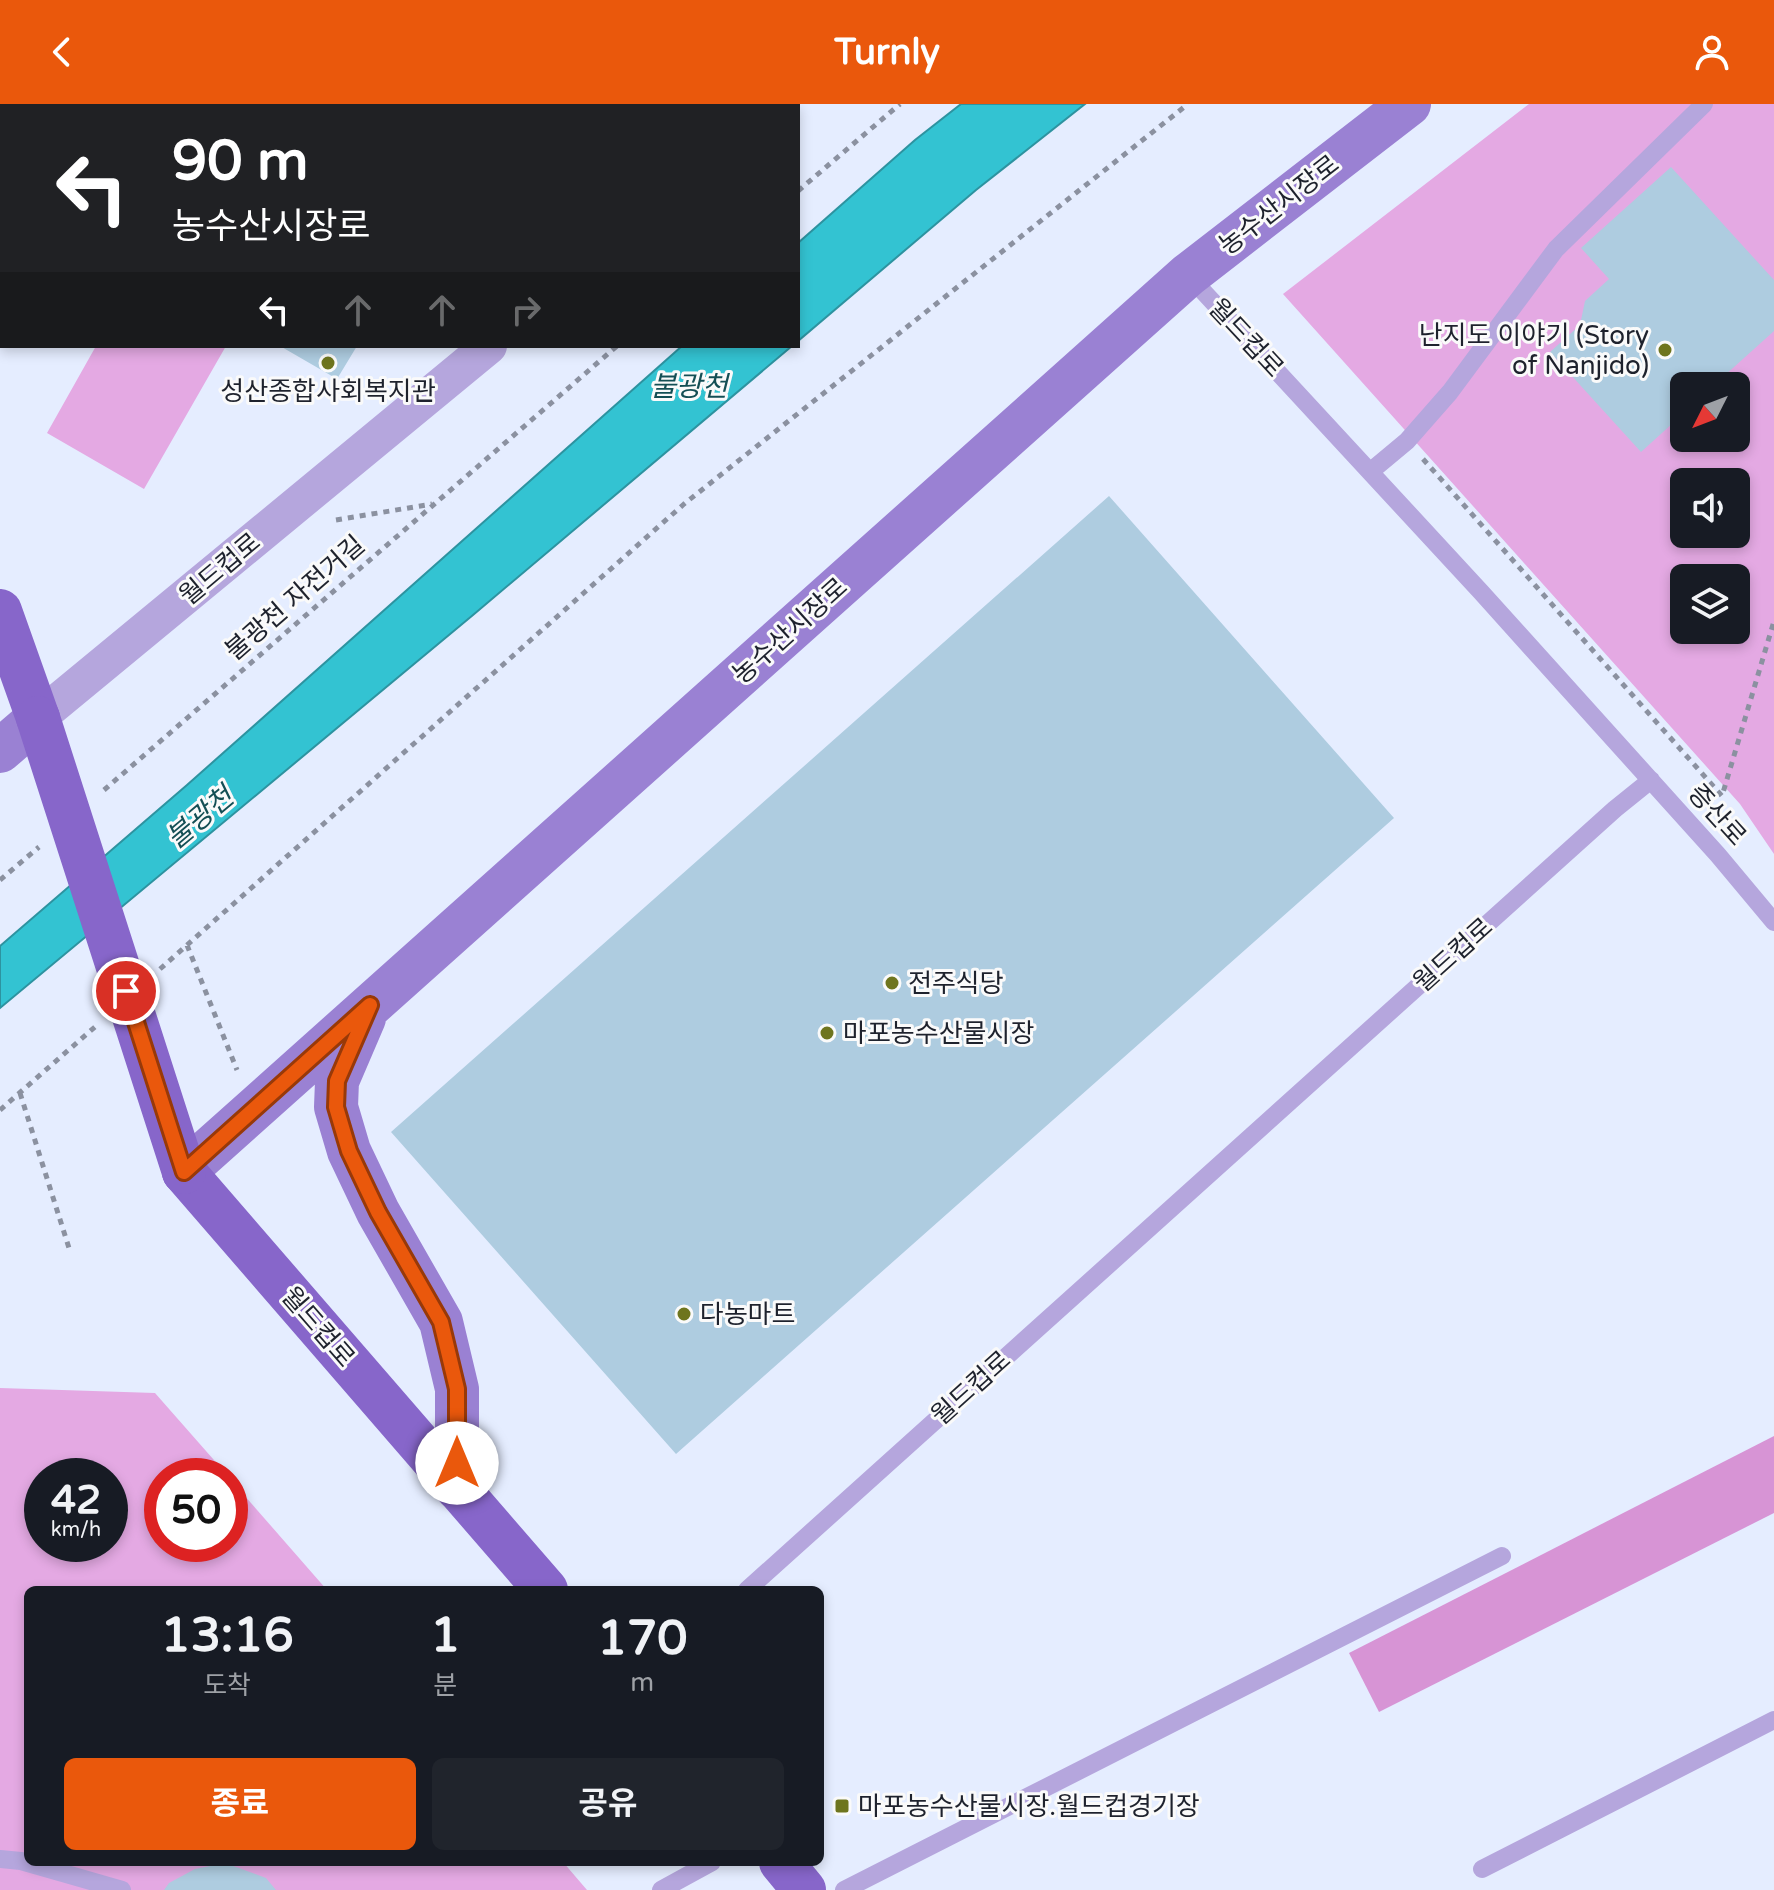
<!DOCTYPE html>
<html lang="ko">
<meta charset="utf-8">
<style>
:root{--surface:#171b24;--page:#20242c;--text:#f1f3f6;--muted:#9ea1a6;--accent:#ea580c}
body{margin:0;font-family:"Varela Round","Noto Sans KR",sans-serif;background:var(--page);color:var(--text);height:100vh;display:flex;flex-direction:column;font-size:30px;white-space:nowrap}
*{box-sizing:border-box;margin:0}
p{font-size:26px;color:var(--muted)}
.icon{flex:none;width:44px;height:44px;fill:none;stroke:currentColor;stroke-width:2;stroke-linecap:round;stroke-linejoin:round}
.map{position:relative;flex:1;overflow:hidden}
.details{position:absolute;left:24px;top:1482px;width:800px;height:280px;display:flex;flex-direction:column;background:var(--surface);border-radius:12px;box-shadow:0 4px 12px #0003}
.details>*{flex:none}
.banner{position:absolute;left:0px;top:0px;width:800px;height:244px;box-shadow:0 4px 12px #0003;background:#202124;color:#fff;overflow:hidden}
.needle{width:52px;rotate:228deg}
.tools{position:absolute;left:1670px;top:268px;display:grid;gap:16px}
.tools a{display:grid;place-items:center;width:80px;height:80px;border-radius:12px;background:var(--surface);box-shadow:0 4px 12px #0003;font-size:40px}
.speed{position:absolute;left:24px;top:1354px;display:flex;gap:16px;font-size:40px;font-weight:700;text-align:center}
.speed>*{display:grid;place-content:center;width:104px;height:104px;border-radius:50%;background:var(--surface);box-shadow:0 4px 12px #0003;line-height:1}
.speed small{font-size:20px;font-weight:400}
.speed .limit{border:12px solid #d22;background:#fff;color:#111}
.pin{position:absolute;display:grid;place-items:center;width:68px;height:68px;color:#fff;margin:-34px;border:4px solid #fff;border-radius:50%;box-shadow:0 2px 8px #0007}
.me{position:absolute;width:88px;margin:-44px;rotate:0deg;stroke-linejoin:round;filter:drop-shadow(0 0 6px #0008)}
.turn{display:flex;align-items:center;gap:28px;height:168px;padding:0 40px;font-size:36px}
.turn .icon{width:104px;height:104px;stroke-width:2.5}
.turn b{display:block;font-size:56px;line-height:68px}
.lanes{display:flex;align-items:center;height:76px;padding:0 40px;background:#0003;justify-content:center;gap:40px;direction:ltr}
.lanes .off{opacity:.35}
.eta{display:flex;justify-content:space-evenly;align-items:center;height:136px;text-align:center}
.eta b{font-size:48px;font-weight:700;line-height:56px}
.primary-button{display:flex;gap:16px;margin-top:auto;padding:16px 40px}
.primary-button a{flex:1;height:92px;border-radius:12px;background:var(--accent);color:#fff;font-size:32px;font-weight:700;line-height:92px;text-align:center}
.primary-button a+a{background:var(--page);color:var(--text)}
header{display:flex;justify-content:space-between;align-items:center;height:104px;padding:0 40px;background:var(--accent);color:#fff;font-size:36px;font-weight:700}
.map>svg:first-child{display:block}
.green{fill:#e4a9e3;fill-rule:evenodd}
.forest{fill:#d794d5}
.water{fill:#33c3d2;stroke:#2d93a0;stroke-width:2}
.building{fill:#aecce0}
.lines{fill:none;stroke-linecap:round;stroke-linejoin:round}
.path{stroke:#8b91a0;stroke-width:5;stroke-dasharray:6 6;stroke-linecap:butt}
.lane{stroke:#b5a6dd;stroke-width:18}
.street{stroke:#b5a6dd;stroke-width:36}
.secondary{stroke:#9a81d3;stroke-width:44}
.primary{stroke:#8766ca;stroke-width:44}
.primary-bridge{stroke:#8766ca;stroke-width:44}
.route-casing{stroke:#983908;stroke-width:20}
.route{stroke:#ea580c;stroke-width:14}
.poi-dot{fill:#6e751e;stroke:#fafafa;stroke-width:3}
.labels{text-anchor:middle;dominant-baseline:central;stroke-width:6;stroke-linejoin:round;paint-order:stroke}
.street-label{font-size:26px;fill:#1e222d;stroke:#fafafa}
.poi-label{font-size:26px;fill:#1e222d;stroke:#fafafa;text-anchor:start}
.water-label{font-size:28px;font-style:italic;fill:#144f55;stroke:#fafafa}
</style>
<header><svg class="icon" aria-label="back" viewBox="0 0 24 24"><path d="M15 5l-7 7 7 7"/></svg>Turnly<svg class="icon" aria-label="person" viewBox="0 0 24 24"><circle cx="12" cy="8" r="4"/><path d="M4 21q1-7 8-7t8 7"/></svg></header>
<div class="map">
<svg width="1774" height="1786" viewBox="0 0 1774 1786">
<rect width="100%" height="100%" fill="#e5edff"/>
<path class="green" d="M1529,0H1774V750L1740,700L1283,190ZM1684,282H1736V334H1684ZM1684,378H1736V430H1684ZM1684,474H1736V526H1684Z
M96,242H226L144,385L47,329Z
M0,1284L155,1289L228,1372H162V1440H230V1375L327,1486H28V1758H563L587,1786H0ZM42,1372H110V1440H42Z"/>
<path class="forest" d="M1774,1332V1409L1379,1608L1349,1549Z"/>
<path class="water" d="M961,0H1085L976,86L798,237V139L915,36Z
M682,242H792L473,511L0,904V842L187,681Z"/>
<path class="building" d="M1671,63L1774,176V227L1713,282H1684V309L1641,348L1550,248L1580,221L1585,197L1609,175L1581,144Z
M280,242H357L337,275Z
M1109,392L1394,714L676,1350L391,1028Z
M225,1759L266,1774L276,1786H164L169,1779L195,1765Z"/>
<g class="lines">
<path class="path" d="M798,87L900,0
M1423,355L1722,692L1774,517
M336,416L432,400
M104,686L617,242
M0,776L39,743
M187,841L237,966
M160,865L684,400L1188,0
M20,989L69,1144
M0,1006L96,922"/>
<path class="lane" d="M1188,171L1481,488L1718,751L1774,818
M1371,367L1407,337L1450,288L1556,145L1704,0
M747,1486L1615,705L1651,676
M0,1755L21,1757L122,1786
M1482,1765L1774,1616
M661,1786L712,1758
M844,1786L1502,1452"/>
<path class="street" d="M779,2L781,0
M38,614L489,242"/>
<path class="secondary" d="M0,647L38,614
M364,914L337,977L336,1003L349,1047L378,1108L441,1218L457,1285V1384
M184,1068L1188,171L1409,0"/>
<path class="primary" d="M0,507L38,614
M184,1068L546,1486
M781,1758L804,1786"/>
<path class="primary-bridge" d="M38,614L184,1068"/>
</g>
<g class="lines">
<defs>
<path id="route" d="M126,887L184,1068L370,901L337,977L336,1003L349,1047L378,1108L441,1218L457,1285V1359"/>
</defs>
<use href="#route" class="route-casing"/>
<use href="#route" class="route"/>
</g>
<g class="poi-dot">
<circle cx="1665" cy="246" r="8"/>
<circle cx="328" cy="259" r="8"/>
<circle cx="892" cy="879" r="8"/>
<circle cx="827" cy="929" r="8"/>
<circle cx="684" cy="1210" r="8"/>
<rect x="834" y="1694" width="16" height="16" rx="4"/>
</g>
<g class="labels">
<g class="street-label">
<text transform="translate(1279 101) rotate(-38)">농수산시장로</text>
<text transform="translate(1246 234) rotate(47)">월드컵로</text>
<text transform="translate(220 465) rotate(-40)">월드컵로</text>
<text transform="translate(295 494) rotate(-41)">불광천 자전거길</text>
<text transform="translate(790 527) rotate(-42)">농수산시장로</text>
<text transform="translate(1717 711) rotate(48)">증산로</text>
<text transform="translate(1453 851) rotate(-42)">월드컵로</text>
<text transform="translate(318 1223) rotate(49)">월드컵로</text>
<text transform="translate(971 1284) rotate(-42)">월드컵로</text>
</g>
<g class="poi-label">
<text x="1649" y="231" text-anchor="end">난지도 이야기 (Story<tspan x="1649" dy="30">of Nanjido)</tspan></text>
<text x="328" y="287" text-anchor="middle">성산종합사회복지관</text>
<text x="908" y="879">전주식당</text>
<text x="843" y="929">마포농수산물시장</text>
<text x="700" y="1210">다농마트</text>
<text x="858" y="1702">마포농수산물시장.월드컵경기장</text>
</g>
<g class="water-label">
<text x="689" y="283">불광천</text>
<text transform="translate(200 714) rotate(-40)">불광천</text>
</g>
</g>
</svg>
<div class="tools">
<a><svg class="needle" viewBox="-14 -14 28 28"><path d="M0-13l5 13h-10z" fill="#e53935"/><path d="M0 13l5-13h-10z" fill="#9ea1a6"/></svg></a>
<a><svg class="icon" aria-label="sound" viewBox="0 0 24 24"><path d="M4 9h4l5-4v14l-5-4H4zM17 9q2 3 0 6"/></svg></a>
<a><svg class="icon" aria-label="layers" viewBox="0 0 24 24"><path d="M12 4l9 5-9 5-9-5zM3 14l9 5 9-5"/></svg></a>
</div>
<div class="speed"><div>42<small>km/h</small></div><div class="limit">50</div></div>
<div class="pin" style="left:126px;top:887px;background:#d93025"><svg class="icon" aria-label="arrive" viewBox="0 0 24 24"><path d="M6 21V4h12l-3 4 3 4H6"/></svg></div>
<svg class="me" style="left:457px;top:1359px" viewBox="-20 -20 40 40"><circle r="19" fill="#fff"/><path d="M0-13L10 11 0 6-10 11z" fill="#ea580c"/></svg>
<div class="banner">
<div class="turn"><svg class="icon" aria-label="left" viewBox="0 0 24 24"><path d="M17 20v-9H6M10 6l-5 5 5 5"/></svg><div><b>90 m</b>농수산시장로</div></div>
<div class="lanes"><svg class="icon" aria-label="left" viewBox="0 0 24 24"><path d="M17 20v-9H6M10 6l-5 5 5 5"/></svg><svg class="icon off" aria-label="ahead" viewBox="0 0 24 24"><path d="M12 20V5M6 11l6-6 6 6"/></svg><svg class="icon off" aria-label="ahead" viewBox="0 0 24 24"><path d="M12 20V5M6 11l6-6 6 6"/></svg><svg class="icon off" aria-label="right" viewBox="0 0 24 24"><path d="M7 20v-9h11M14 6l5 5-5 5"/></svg></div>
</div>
<section class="details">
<div class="eta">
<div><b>13:16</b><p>도착</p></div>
<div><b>1</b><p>분</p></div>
<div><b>170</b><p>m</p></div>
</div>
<div class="primary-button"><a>종료</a><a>공유</a></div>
</section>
</div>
